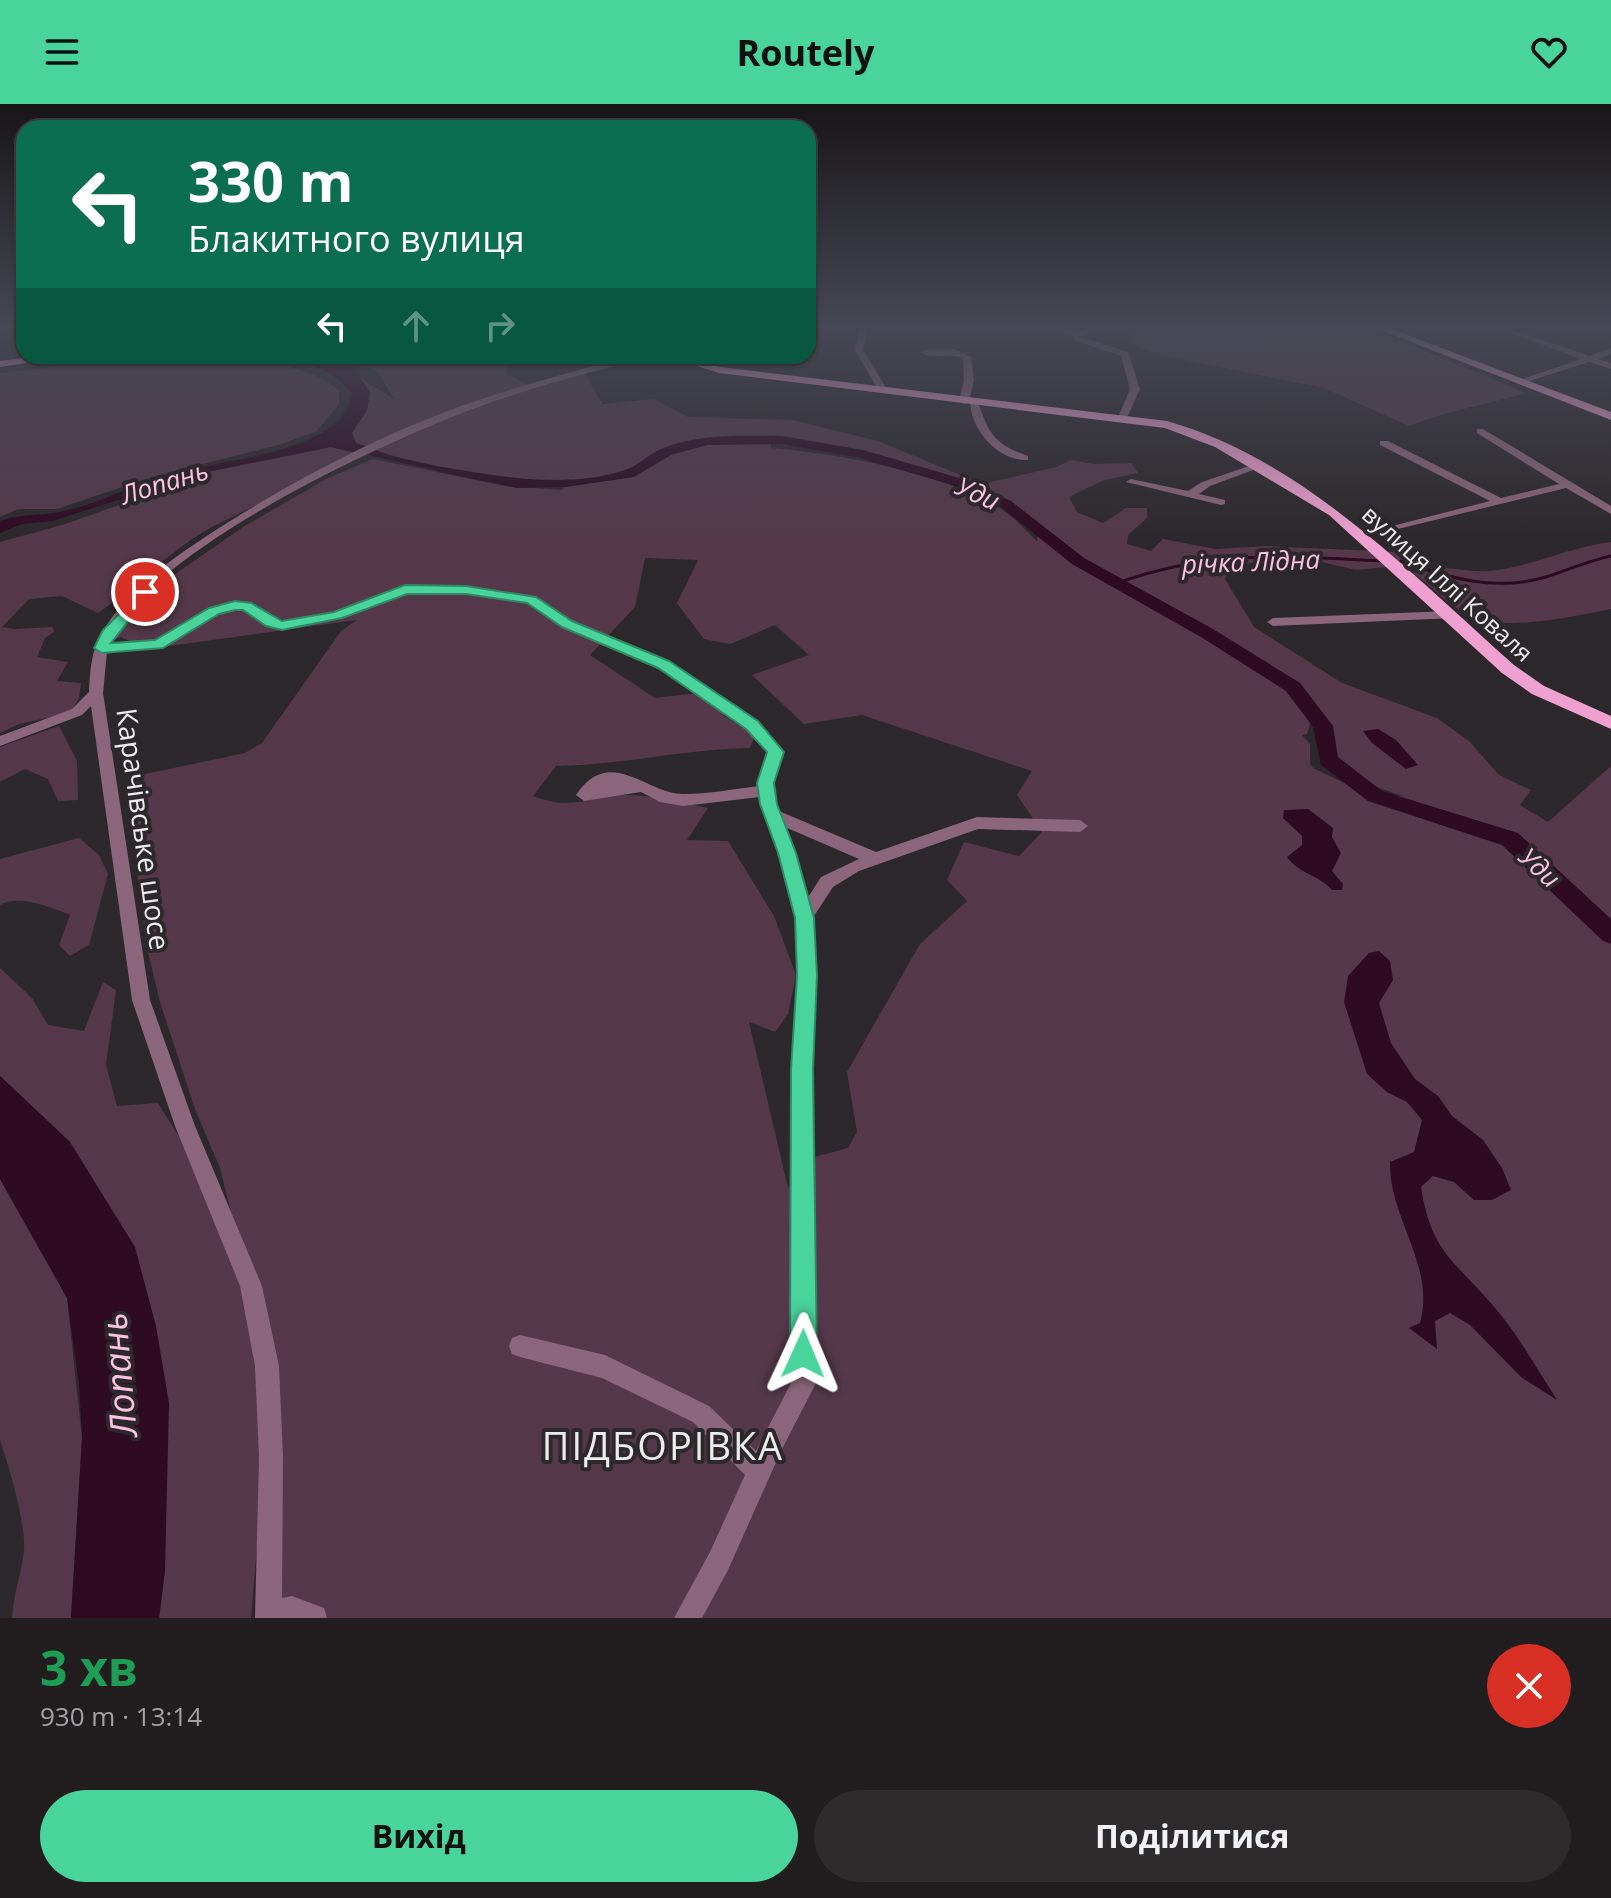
<!DOCTYPE html>
<html lang="uk">
<meta charset="utf-8">
<style>
:root{--surface:#221e20;--page:#2e2b2d;--text:#f1f3f6;--muted:#a2a2a5;--line:#3f3c3e;--accent:#49d49c}
body{margin:0;font-family:"Open Sans",sans-serif;background:var(--page);color:var(--text);height:100vh;display:flex;flex-direction:column;font-size:30px;white-space:nowrap}
*{box-sizing:border-box;margin:0}
p{font-size:26px;color:var(--muted)}
.icon{flex:none;width:44px;height:44px;fill:none;stroke:currentColor;stroke-width:2;stroke-linecap:round;stroke-linejoin:round}
.map{position:relative;height:1514px;overflow:hidden}
.drawer{display:flex;flex-direction:column;background:var(--surface);flex:1}
.drawer>*{flex:none}
.top-card{position:absolute;left:16px;top:16px;width:800px;height:244px;border-radius:24px;box-shadow:0 2px 6px #0004,0 0 0 2px var(--line);background:#0b6e4f;color:#fff;overflow:hidden}
.pin{position:absolute;display:grid;place-items:center;width:68px;height:68px;color:#fff;margin:-34px;border:4px solid #fff;border-radius:50%;box-shadow:0 2px 8px #0007}
.me{position:absolute;width:88px;margin:-44px;rotate:1deg;stroke-linejoin:round;filter:drop-shadow(0 0 6px #0008)}
.turn{display:flex;align-items:center;gap:28px;height:168px;padding:0 40px;font-size:36px}
.turn .icon{width:104px;height:104px;stroke-width:2.5}
.turn b{display:block;font-size:56px;line-height:68px}
.lanes{display:flex;align-items:center;height:76px;padding:0 40px;background:#0003;justify-content:center;gap:40px;direction:ltr}
.lanes .off{opacity:.35}
.round{display:grid;place-items:center;flex:none;width:84px;height:84px;border-radius:42px;background:var(--page)}
.summary{display:flex;align-items:center;justify-content:space-between;height:136px;padding:0 40px}
h1{font-size:48px;font-weight:700;line-height:60px;color:#1e9e55}
.cta{display:flex;gap:16px;margin-top:auto;padding:16px 40px}
.cta a{flex:1;height:92px;border-radius:48px;background:var(--accent);color:#111;font-size:32px;font-weight:700;line-height:92px;text-align:center}
.cta a+a{background:var(--page);color:var(--text)}
header{display:flex;justify-content:space-between;align-items:center;height:104px;padding:0 40px;background:var(--accent);color:#111;font-size:36px;font-weight:700}
.map>svg:first-child{display:block}
.green{fill:#55394a;fill-rule:evenodd}
.water{fill:#2e0a23}
.lines{fill:none;stroke-linecap:round;stroke-linejoin:round}
.stream{stroke:#2e0a23;stroke-width:3}
.river{fill:#2e0a23;fill-rule:evenodd}
.street{fill:#8c667c;fill-rule:evenodd}
.primary{fill:#eea1d0;fill-rule:evenodd}
.route{fill:#49d49c;stroke:#2f8a65;stroke-width:2}
.labels{text-anchor:middle;dominant-baseline:central;stroke-width:8;stroke-linejoin:round;paint-order:stroke}
.far-street-label{font-size:24px;fill:#efeced;stroke:#2d282b}
.far-water-label{font-size:26px;font-style:italic;fill:#fbc2e3;stroke:#2d282b}
.street-label{font-size:28px;fill:#efeced;stroke:#2d282b}
.near-water-label{font-size:36px;font-style:italic;fill:#fbc2e3;stroke:#2d282b}
.near-quarter-label{font-size:38px;letter-spacing:2px;fill:#efeced;stroke:#2d282b}
</style>
<header><svg class="icon" aria-label="menu" viewBox="0 0 24 24"><path d="M4 6h16M4 12h16M4 18h16"/></svg>Routely<svg class="icon" aria-label="heart" viewBox="0 0 24 24"><path d="M12 20l-8-8c-3-5 5-10 8-4 3-6 11-1 8 4z"/></svg></header>
<div class="map">
<svg width="1611" height="1514" viewBox="0 0 1611 1514">
<rect width="100%" height="100%" fill="#2d282b"/>
<path class="green" d="M1161,223H1367L1526,289C1487,300 1447,307 1409,322L1324,284L1154,250L1132,240L1131,232Z
M147,252H263L321,274L339,286V300L317,327L282,340L152,373L57,405H18L0,413V269Z
M311,252H325L394,295L378,268L346,252H518L504,254L507,270L526,280L584,268L602,300L654,295L688,313L793,316L878,337L982,380L1056,363L1071,356L1093,360L1131,359L1138,369L1104,376L1069,393L1077,408L1103,419L1126,404H1147V414L1128,431L1127,440L1151,447L1163,435L1216,445L1267,442L1398,448L1417,460L1356,466L1313,456L1276,460L1255,458L1230,464L1225,475L1254,523L1342,579L1437,614L1469,637L1499,671L1531,686L1520,701L1548,718L1611,662V1514H273L262,1381L251,1514H159L165,1466L70,1038L0,972V864L32,894L48,921L84,927L103,878L116,886L106,961L117,1002L158,999L211,1085L252,1191L220,1064L195,1005L160,898L146,840L137,767L131,673L245,649L262,639L341,527L357,516L147,545L121,533L115,535L134,504L168,475L243,423L326,375L373,355L505,382L562,386L571,375C499,381 424,364 356,339L352,329L367,306L370,287ZM770,335L872,350L945,370L1013,399L1080,455L1288,577L1323,622L1332,652L1369,680L1405,693L1385,689L1403,707L1313,664L1310,660V640L1302,631L1307,630L1311,616C1256,539 1153,511 1077,458C1063,449 1051,438 1038,428L1037,437C1026,427 1014,413 1001,405C943,368 839,350 771,344ZM645,454L698,456L677,499L704,535L730,540L775,521L809,551L752,571L804,620L862,611L1032,667L1017,691L1042,728L1019,752L964,738L947,776L967,797L920,840L847,968L857,1028L848,1044L814,1053L788,1084L749,918L775,928L788,910L796,871L774,812L728,737L687,736L708,704C681,698 654,691 626,691C589,691 574,708 533,692L556,662C622,661 684,645 750,644L755,631L724,612L706,588L655,594L590,551L635,503Z
M331,343L356,349C311,374 264,397 218,420C173,442 139,482 98,509L62,492L29,495L2,523L14,525L53,523L54,528L45,534L37,553L68,558L57,577L81,579L79,594L70,609L19,620L0,629V438L62,421L154,389L152,384L203,369Z
M1611,438V505C1573,512 1504,529 1469,511C1449,502 1431,482 1414,469C1437,458 1464,469 1489,467C1532,463 1568,443 1611,438Z
M59,622L77,657L78,696L58,697L48,675L25,665L0,678V643Z
M79,734L99,751L108,770L89,841L70,852L59,841L70,811C51,803 19,790 0,801V755Z
M0,1075L67,1194L82,1334L71,1514H12C13,1490 22,1469 24,1446C26,1419 9,1363 0,1336Z"/>
<path class="water" d="M280,252H329L349,258L370,288L367,306L352,329L356,339L391,352L469,369L471,374L331,343L207,368L52,417L22,420L0,429V417C19,410 35,412 54,409C92,403 128,383 165,372C217,356 277,355 325,327C340,318 349,307 351,289C334,266 307,258 280,252Z
M1378,625L1396,636L1418,661L1406,665L1372,639L1363,627Z
M1308,705L1333,724L1332,733L1341,749L1332,767L1343,780L1342,786H1332C1319,771 1299,770 1287,753L1302,741V732L1283,714L1284,706Z
M1379,847L1390,857L1393,876L1379,899L1391,939L1415,975L1438,992L1452,1012L1483,1036L1502,1064L1511,1086L1492,1096H1474L1454,1078L1433,1072L1421,1083C1431,1146 1451,1154 1490,1198C1516,1227 1536,1263 1557,1296L1521,1273L1470,1221L1450,1209L1435,1217L1437,1245L1409,1224L1420,1219C1436,1162 1389,1115 1390,1058L1414,1048L1422,1016L1407,998L1387,988L1367,970L1344,898L1348,872L1369,849Z
M0,972L70,1038L135,1143L156,1222L169,1299L165,1466L159,1514H71L82,1334L79,1279L67,1194L0,1075Z"/>
<g class="lines">
<path class="stream" d="M1401,457C1449,474 1495,488 1546,473C1568,466 1588,457 1611,452
M1118,479C1207,446 1290,452 1384,457"/>
<path class="river" d="M782,332L863,346L959,374L1011,397L1084,454L1213,525L1300,579L1333,622L1338,653L1382,687L1518,729L1611,815V840L1603,837L1502,741L1368,697L1321,661L1313,623L1286,587L1201,533L1072,460L1001,403L949,380L856,353L782,340L707,341L671,351L634,373L566,383L517,384L436,367L443,363C500,373 568,385 625,366C638,362 649,350 661,345C700,329 742,332 782,332Z"/>
<path class="street" d="M860,223H868L863,246L888,287L886,289H880L855,246Z
M1048,223L1077,226L1105,223L1081,233L1128,248L1140,285L1125,318L1117,316L1130,285L1121,252L1074,236L1073,231Z
M1493,223H1504L1589,252L1611,244V250L1598,255L1611,259V265L1589,258L1520,280V276L1581,255Z
M954,245L971,253L974,276L969,297L964,300L959,297L964,276L963,254C949,249 933,255 921,249L925,246Z
M628,252H641C628,260 610,263 595,267C566,275 536,283 507,293C410,324 148,443 109,539C123,538 139,539 153,536C184,529 204,495 244,498C258,499 268,515 282,517L334,508L405,481L466,482L535,493L571,517L669,557L757,618L782,648L773,679L779,707L876,748L977,713L1080,716L1088,722L1080,728L978,725L859,767L833,783L812,815L816,871L811,965L815,1281L781,1347L728,1466L702,1514H674L710,1448L745,1371L693,1318L602,1274L520,1253L512,1250L509,1242L512,1234L520,1231L605,1251L709,1302L756,1347L791,1279L793,965L798,871L796,814L779,749L760,693L683,702L660,698L641,688L584,697L576,691C610,640 647,691 684,690C708,690 734,685 759,682L768,649L747,624L659,563L563,523L527,499L466,490L406,489L341,514L282,525L267,522L243,506H235L218,510L163,543L107,548L103,589L150,896L195,1022L262,1182L279,1262L283,1353L282,1494L292,1492L324,1504L327,1514H255L259,1353L255,1262L240,1182L175,1022L132,896L91,602L82,611L0,642V632L72,605L89,588C90,567 91,547 102,529C128,483 176,452 219,424C296,375 378,332 464,301C518,282 573,268 628,252ZM785,723L859,755L821,773L807,795L795,749Z
M970,296L978,298C989,330 994,340 1028,352V356C997,357 970,325 970,296Z
M1477,325H1483L1611,402V410L1566,384L1361,434V430L1490,397L1380,341V337H1388L1501,394L1559,380L1477,329Z
M1255,360L1264,362L1210,382L1199,390L1225,396V400L1221,401L1126,378L1131,375L1188,387L1202,378Z
M1450,507L1454,508V514L1273,522L1267,518L1273,514Z"/>
<path class="primary" d="M1373,223H1386L1611,308V316Z
M39,252H71L0,263V257Z
M666,252H683L720,263L1167,317C1303,355 1411,470 1514,561L1544,582L1611,612V625L1532,590L1502,569L1329,411L1215,343L1165,324L719,269Z"/>
</g>
<linearGradient id="sky" x2="0" y2="1"><stop stop-color="#191618"/><stop offset="0.51" stop-color="#464855"/><stop offset="1" stop-color="#464855" stop-opacity="0"/></linearGradient>
<rect width="1611" height="435" fill="url(#sky)"/>
<path class="route" d="M405,481L466,482L536,493L572,517L669,557L758,617L784,648L774,679L777,700L796,749L814,814L817,871L813,965L817,1250L813,1259L803,1263L794,1259L790,1250L791,965L797,871L795,814L778,749L760,700L757,679L767,648L746,625L658,564L562,523L527,499L466,490H407L342,514L282,526L266,522L243,506H235L219,510L163,544L102,549L94,544L103,526L145,484L152,488L111,539L155,536L209,504L235,497L251,499L282,517L334,508Z"/>
<g class="labels">
<g class="far-street-label">
<text transform="translate(1448 479) rotate(42)">вулиця Іллі Коваля</text>
</g>
<g class="far-water-label">
<text transform="translate(164 378) rotate(-17)">Лопань</text>
<text transform="translate(978 389) rotate(24)">Уди</text>
<text transform="translate(1251 457) rotate(-2)">річка Лідна</text>
<text transform="translate(1540 763) rotate(43)">Уди</text>
</g>
<g class="street-label">
<text transform="translate(144 725) rotate(82)">Карачівське шосе</text>
</g>
<g class="near-water-label">
<text transform="translate(118 1271) rotate(-95)">Лопань</text>
</g>
<g class="near-quarter-label">
<text x="663" y="1341">ПІДБОРІВКА</text>
</g>
</g>
</svg>
<div class="pin" style="left:145px;top:488px;background:#d93025"><svg class="icon" aria-label="arrive" viewBox="0 0 24 24"><path d="M6 21V4h12l-3 4 3 4H6"/></svg></div>
<svg class="me" style="left:803px;top:1250px" viewBox="-20 -20 40 40"><path d="M0-17L14 15 0 8-14 15z" fill="#49d49c" stroke="#fff" stroke-width="4"/></svg>
<div class="top-card">
<div class="turn"><svg class="icon" aria-label="left" viewBox="0 0 24 24"><path d="M17 20v-9H6M10 6l-5 5 5 5"/></svg><div><b>330 m</b>Блакитного вулиця</div></div>
<div class="lanes"><svg class="icon" aria-label="left" viewBox="0 0 24 24"><path d="M17 20v-9H6M10 6l-5 5 5 5"/></svg><svg class="icon off" aria-label="ahead" viewBox="0 0 24 24"><path d="M12 20V5M6 11l6-6 6 6"/></svg><svg class="icon off" aria-label="right" viewBox="0 0 24 24"><path d="M7 20v-9h11M14 6l5 5-5 5"/></svg></div>
</div>
</div>
<section class="drawer">
<div class="summary"><div><h1>3 хв</h1><p>930 m · 13:14</p></div><a class="round" style="background:#d93025;color:#fff"><svg class="icon" aria-label="close" viewBox="0 0 24 24"><path d="M6 6l12 12M18 6L6 18"/></svg></a></div>
<div class="cta"><a>Вихід</a><a>Поділитися</a></div>
</section>
